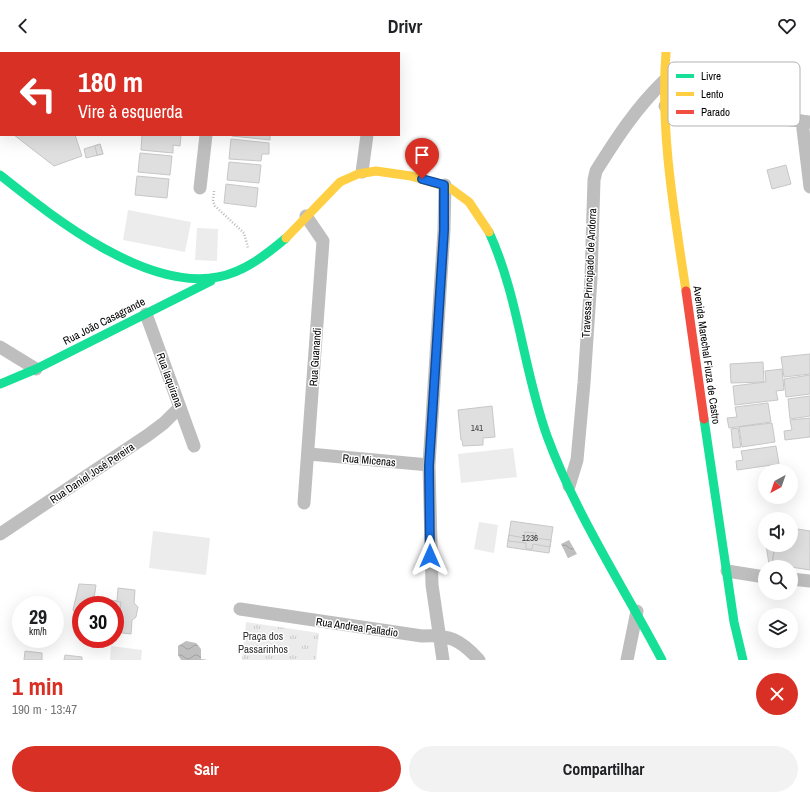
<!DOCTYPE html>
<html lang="pt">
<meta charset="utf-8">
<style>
:root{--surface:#fff;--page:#f2f2f2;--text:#202124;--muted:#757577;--accent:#d93025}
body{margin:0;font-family:"Archivo Narrow",sans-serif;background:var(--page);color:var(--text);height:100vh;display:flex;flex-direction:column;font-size:15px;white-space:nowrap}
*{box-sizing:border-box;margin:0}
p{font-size:13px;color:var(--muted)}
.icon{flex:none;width:22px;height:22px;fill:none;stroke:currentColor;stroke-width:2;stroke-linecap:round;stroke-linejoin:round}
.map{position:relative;height:608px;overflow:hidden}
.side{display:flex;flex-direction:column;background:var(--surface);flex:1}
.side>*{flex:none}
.hud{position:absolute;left:0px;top:0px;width:400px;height:84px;box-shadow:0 4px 16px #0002;background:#d93025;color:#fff;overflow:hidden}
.needle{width:26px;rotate:220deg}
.tools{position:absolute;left:758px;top:412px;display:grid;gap:8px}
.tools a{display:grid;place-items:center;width:40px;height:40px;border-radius:50%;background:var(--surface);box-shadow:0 4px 16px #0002;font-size:20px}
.speed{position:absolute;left:12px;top:544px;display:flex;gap:8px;font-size:20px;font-weight:700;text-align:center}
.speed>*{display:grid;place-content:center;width:52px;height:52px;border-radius:50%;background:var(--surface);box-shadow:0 4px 16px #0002;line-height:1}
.speed small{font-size:10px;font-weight:400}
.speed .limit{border:6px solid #d22;background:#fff;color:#111}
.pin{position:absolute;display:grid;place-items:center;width:34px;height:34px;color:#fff;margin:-41px -17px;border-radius:50% 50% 50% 0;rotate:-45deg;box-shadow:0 0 4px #0007}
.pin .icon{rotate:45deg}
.me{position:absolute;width:44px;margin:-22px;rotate:0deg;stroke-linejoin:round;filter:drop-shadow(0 0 3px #0008)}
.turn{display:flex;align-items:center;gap:14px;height:84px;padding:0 12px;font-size:18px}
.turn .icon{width:52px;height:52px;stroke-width:2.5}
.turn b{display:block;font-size:28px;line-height:34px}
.round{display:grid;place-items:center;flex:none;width:42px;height:42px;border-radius:21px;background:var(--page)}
.headline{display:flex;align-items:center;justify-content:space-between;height:68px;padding:0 12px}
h1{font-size:24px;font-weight:700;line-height:30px;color:var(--accent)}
.cta{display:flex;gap:8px;margin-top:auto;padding:8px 12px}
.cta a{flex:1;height:46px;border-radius:24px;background:var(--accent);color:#fff;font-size:16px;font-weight:700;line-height:46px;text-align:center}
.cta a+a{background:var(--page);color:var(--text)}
header{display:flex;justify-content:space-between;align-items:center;height:52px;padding:0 12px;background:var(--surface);font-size:18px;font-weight:700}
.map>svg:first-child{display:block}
.grass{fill:url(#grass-tufts)}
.pitch{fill:#ececec}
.water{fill:url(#water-waves)}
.building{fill:#dfdfdf;stroke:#c7c7c7}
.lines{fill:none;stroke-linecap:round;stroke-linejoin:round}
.path{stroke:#b9b9b9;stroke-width:2.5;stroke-dasharray:1 2;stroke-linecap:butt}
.street{stroke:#bebebe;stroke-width:13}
.fast{stroke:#16e098;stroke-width:9}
.slow{stroke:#ffcf43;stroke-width:9}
.jam{stroke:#f24e42;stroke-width:9}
.route-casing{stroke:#114b97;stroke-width:10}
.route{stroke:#1a73e8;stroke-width:7}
.labels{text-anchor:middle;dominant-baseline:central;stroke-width:3;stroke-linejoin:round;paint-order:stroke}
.number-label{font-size:9px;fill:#383838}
.street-label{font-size:11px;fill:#000;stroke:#fff}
.park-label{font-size:11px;fill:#333;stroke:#fff}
.key{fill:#fff;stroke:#b2b2b2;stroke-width:1}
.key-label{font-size:11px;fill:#000}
</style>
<header><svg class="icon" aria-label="back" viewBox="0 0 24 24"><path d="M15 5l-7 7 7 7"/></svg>Drivr<svg class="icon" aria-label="heart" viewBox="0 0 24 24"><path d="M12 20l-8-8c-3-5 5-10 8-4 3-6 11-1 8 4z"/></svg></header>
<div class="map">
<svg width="810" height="608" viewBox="0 0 810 608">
<defs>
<pattern id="grass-tufts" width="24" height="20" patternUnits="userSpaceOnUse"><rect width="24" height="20" fill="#ececec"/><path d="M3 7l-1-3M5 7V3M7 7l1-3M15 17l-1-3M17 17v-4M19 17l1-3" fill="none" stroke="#c9c9c9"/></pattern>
<pattern id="water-waves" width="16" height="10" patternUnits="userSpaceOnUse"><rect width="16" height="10" fill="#bfbfbf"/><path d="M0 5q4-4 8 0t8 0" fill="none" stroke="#a2a2a2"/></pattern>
</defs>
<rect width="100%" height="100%" fill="#fff"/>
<path class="grass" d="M246,570L319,581L316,608H242Z"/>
<path class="pitch" d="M128,158L191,170L185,200L123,188Z
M197,176L218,177L217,209L195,208Z
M513,396L517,425L461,431L458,402Z
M479,470L498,473L494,501L474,497Z
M153,479L210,486L206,523L149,516Z
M111,594L142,598L141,608H110Z"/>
<path class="water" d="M569,488L577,502L568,506L561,492Z
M186,589L196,591L201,597V607L208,608H181L178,603V594Z"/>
<path class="building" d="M149,0H186L149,1Z
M0,21H1V73L0,72Z
M14,83H75L82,104L54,114Z
M142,83H181L180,94L173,93V101L141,98Z
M232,83H270V88L232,84Z
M231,87L269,91V102H262L261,109L229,107Z
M100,92L103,102L86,106L84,97Z
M100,92L103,102L97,103L95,94Z
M140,101L172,104L170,123L138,120Z
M229,110L261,113L259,131L227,128Z
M786,113L791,132L772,137L767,118Z
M137,124L169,127L167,146L135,143Z
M226,132L258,136L256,155L224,151Z
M810,302V322L784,325L781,305Z
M763,310L764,330L731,331L730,312Z
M782,317L784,338L776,339L778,348L735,353L733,334L766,330L765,319Z
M810,323V342L786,345L784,327Z
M810,344V364L790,367L788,347Z
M768,351L771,370L729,376L727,366L737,365L735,355Z
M492,354L495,385L483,386V393L463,394L462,388H461L458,358Z
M810,366V385L785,388L784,379L792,378L790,368Z
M772,371L775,390L742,395L739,375Z
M738,376L741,395L733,396L731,377Z
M776,394L779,412L737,418L736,409L743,408L741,399Z
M511,469L553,475L549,501L507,495Z
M791,476L810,479V518L772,512L775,493H791Z
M525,480L536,481L535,486L551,488L550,495L533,492L532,497H526V491L508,489L509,483L524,486Z
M766,493H775L772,512H769Z
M79,532L96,533L94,547L117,549L118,536L135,538L134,551L138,555L136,565L132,568L131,582L115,580V553H81V576L74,575L76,562L73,558Z
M91,546L121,550L119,567H115V553H90Z
M25,599L42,601V608H24Z
M65,603L82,605V608H64Z"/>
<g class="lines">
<path class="path" d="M214,139L213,149L215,154L244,181L248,196"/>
<path class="street" d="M127,1L128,0
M213,1V0
M378,1V0
M665,54L810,70
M802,69L810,135
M362,120L367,83
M200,136L206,83
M146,262L194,394
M0,295L36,317
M309,402L429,413
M569,434L577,408L584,331L591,226L594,128L596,119C616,87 636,56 664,29
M304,451L323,189L306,164
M0,482L148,383L164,371L180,355
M727,519L765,525
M791,527L810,529
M240,557L422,584C449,582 461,588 479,608
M443,608L432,533L429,413L444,178L445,133
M627,608L637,559"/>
<path class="fast" d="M0,123C53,165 145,239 218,225C244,220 266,203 286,186
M489,180C519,246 523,317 547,384C576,463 623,534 662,608
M0,332L36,317L211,229
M704,367L734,570L743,608"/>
<path class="slow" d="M666,0C660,80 674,159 686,239
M286,186L340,130L358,122L376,119L411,124L450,136L469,150L489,180"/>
<path class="jam" d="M686,239L704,367"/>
</g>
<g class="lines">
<defs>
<path id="route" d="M422,127L444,133V178L429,414L430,504"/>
</defs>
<use href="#route" class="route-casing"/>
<use href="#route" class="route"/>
</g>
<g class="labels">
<g class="number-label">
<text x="477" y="376">141</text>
<text x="530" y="486">1236</text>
</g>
<g class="street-label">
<text transform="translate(589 221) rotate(-87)">Travessa Principado de Andorra</text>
<text transform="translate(104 269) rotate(-27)">Rua João Casagrande</text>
<text transform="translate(707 303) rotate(82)">Avenida Marechal Fiuza de Castro</text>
<text transform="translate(315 305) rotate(-86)">Rua Guanandi</text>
<text transform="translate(170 328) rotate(70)">Rua Iaquirana</text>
<text transform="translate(369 408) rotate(5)">Rua Micenas</text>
<text transform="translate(92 421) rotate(-34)">Rua Daniel José Pereira</text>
<text transform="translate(357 575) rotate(8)">Rua Andrea Palladio</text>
</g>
<g class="park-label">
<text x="263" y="584">Praça dos<tspan x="263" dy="13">Passarinhos</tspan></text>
</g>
</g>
<rect x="668" y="10" width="132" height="64" rx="6" class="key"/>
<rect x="676" y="22" width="18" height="4" fill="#16e098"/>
<rect x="676" y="40" width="18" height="4" fill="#ffcf43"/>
<rect x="676" y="58" width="18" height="4" fill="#f24e42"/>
<g class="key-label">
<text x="701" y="28">Livre</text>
<text x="701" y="46">Lento</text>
<text x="701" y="64">Parado</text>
</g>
</svg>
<div class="tools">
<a><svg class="needle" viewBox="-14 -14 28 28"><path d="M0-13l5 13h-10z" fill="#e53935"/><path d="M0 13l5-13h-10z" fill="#757577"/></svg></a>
<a><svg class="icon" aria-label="sound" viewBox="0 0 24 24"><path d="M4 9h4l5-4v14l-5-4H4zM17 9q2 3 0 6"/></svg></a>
<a><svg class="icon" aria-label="search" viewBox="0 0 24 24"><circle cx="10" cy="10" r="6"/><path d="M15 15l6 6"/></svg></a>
<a><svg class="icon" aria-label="layers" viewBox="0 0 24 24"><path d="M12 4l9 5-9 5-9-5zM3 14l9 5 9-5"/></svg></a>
</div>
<div class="speed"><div>29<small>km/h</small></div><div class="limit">30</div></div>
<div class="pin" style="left:422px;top:127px;background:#d93025"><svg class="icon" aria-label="arrive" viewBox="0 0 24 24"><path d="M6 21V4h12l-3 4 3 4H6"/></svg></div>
<svg class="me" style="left:430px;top:504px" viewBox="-20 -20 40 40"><path d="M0-17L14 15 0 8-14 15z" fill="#1a73e8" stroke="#fff" stroke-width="4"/></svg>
<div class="hud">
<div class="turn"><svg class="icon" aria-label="left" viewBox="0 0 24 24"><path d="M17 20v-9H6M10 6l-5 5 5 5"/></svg><div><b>180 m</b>Vire à esquerda</div></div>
</div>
</div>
<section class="side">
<div class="headline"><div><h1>1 min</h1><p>190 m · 13:47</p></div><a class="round" style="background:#d93025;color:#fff"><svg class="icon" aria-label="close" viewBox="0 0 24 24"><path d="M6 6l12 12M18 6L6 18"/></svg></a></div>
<div class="cta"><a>Sair</a><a>Compartilhar</a></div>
</section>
